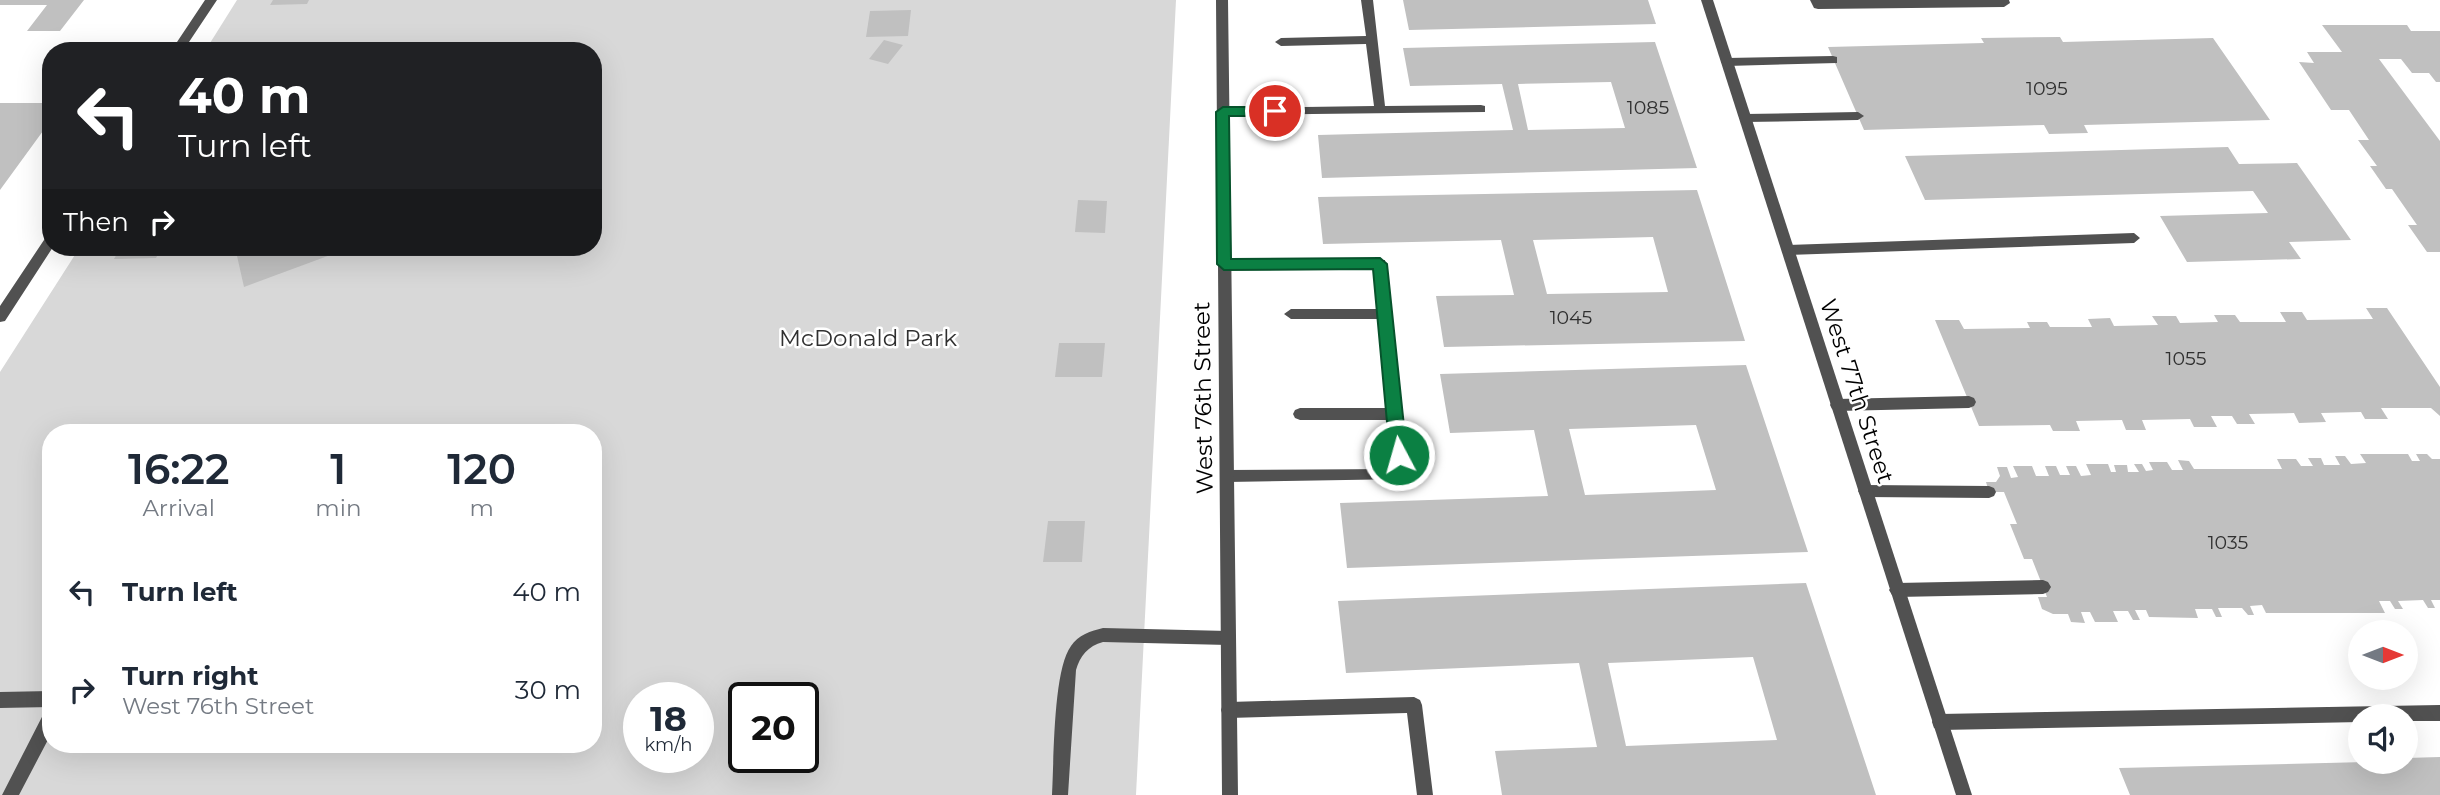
<!DOCTYPE html>
<style>
:root{--surface:#fff;--page:#f2f2f3;--text:#1f2937;--muted:#747a83}
body{margin:0;font-family:Montserrat,sans-serif;background:var(--page);color:var(--text);height:100vh;display:flex;flex-direction:column;font-size:26px;white-space:nowrap}
*{box-sizing:border-box;margin:0}
p{font-size:23px;color:var(--muted)}
.icon{flex:none;width:38px;height:38px;fill:none;stroke:currentColor;stroke-width:2;stroke-linecap:round;stroke-linejoin:round}
.map{position:relative;flex:1;overflow:hidden}
.side{position:absolute;left:42px;top:424px;width:560px;height:329px;display:flex;flex-direction:column;background:var(--surface);border-radius:28px;box-shadow:0 7px 28px #0002}
.side>*{flex:none}
.top-card{position:absolute;left:42px;top:42px;width:560px;height:214px;border-radius:28px;box-shadow:0 7px 28px #0002;background:#202124;color:#fff;overflow:hidden}
.needle{width:46px;rotate:90deg}
.buttons{position:absolute;left:2348px;top:620px;display:grid;gap:14px}
.buttons a{display:grid;place-items:center;width:70px;height:70px;border-radius:50%;background:var(--surface);box-shadow:0 7px 28px #0002;font-size:35px}
.speed{position:absolute;left:623px;top:682px;display:flex;gap:14px;font-size:35px;font-weight:700;text-align:center}
.speed>*{display:grid;place-content:center;width:91px;height:91px;border-radius:50%;background:var(--surface);box-shadow:0 7px 28px #0002;line-height:1}
.speed small{font-size:18px;font-weight:400}
.speed .limit{border:4px solid #111;border-radius:10px;background:#fff;color:#111}
.pin{position:absolute;display:grid;place-items:center;width:60px;height:60px;color:#fff;margin:-30px;border:4px solid #fff;border-radius:50%;box-shadow:0 2px 7px #0007}
.me{position:absolute;width:77px;margin:-38px;rotate:354deg;stroke-linejoin:round;filter:drop-shadow(0 0 5px #0008)}
.turn{display:flex;align-items:center;gap:24px;height:147px;padding:0 21px;font-size:32px}
.turn .icon{width:91px;height:91px;stroke-width:2.5}
.turn b{display:block;font-size:49px;line-height:60px}
.then{display:flex;align-items:center;height:66px;padding:0 21px;background:#0003;gap:14px;font-size:26px}
.eta{display:flex;justify-content:space-evenly;align-items:center;height:119px;text-align:center}
.eta b{font-size:42px;font-weight:600;line-height:49px}
ul{padding:0;list-style:none}
li{display:flex;align-items:center;gap:21px;height:98px;padding:0 21px}
li div{flex:1}
li b{display:block;font-size:26px}
li em{font-style:normal}
.map>svg:first-child{display:block}
.green{fill:#d8d8d8;fill-rule:evenodd}
.building{fill:#c0c0c0;fill-rule:evenodd}
.lines{fill:none;stroke-linecap:round;stroke-linejoin:round}
.service{fill:#515151;fill-rule:evenodd}
.minor{fill:#515151;fill-rule:evenodd}
.tertiary{fill:#515151;fill-rule:evenodd}
.route{fill:#0b8043;stroke:#07532c;stroke-width:2}
.labels{text-anchor:middle;dominant-baseline:central;stroke-width:5;stroke-linejoin:round;paint-order:stroke}
.number-label{font-size:19px;fill:#303030}
.park-label{font-size:23px;fill:#2f2f2f;stroke:#fff}
.street-label{font-size:23px;fill:#000;stroke:#fff}
</style>
<div class="map">
<svg width="2440" height="795" viewBox="0 0 2440 795">
<rect width="100%" height="100%" fill="#fff"/>
<path class="green" d="M237,0H1176L1136,795H0V372L80,247H593V51H205ZM51,432H593V744H51ZM639,698H698V758H639ZM744,698H803V758H744Z"/>
<path class="building" d="M0,0H84L60,31H27L47,5H0Z
M273,0H309L307,4L270,5Z
M1403,0H1648L1656,24L1409,30Z
M911,10L908,36L866,37L870,11Z
M2322,25H2407L2411,31H2440V82H2436L2429,73H2412L2401,59H2379L2440,141V252H2427L2408,225H2417L2392,189H2386L2370,166H2377L2358,140H2369L2349,110H2331L2299,62L2314,63L2307,52H2342Z
M2060,37L2063,42L2213,38L2270,120L2084,125L2088,133L2049,134L2044,125L1864,130L1828,47L1984,43L1981,38Z
M884,40L903,45L888,64L869,59Z
M1655,42L1697,168L1322,178L1318,135L1513,130L1502,84L1410,86L1403,48ZM1611,82L1625,128L1528,130L1518,84Z
M0,103H51V120L0,190Z
M2228,147L2239,164L2297,163L2351,240L2289,242L2301,259L2187,262L2160,216L2268,213L2253,191L1925,200L1905,156Z
M1697,190L1745,341L1444,347L1436,296L1514,295L1501,240L1323,244L1318,197ZM1653,237L1668,292L1547,294L1533,240Z
M1078,200L1107,201L1105,233L1075,232Z
M121,247H162L156,258L114,259Z
M235,247H352L244,287Z
M2366,308H2387L2440,387V416L2431,408H2381L2388,419H2365L2361,412L2321,413L2326,422L2299,423L2294,413L2249,414L2255,424H2237L2232,416H2211L2217,427H2194L2190,419L2142,420L2146,430H2126L2122,420L2076,421L2080,431H2053L2050,425L1979,426L1935,320H1959L1964,329L2030,328L2027,322H2047L2050,327H2092L2088,319L2110,318L2114,326L2158,325L2152,316H2176L2180,323L2218,322L2214,315H2235L2240,322H2286L2280,312H2302L2307,320L2373,319Z
M1059,343H1105L1102,377H1055Z
M1746,365L1808,552L1347,568L1340,503L1548,496L1534,430L1450,433L1440,374ZM1696,425L1716,490L1585,495L1569,429Z
M2360,454H2408L2412,461H2420L2416,454H2427L2432,459H2440V600H2431L2435,608H2428L2423,600L2398,601L2403,609H2395L2390,601H2379L2385,613H2266L2262,605L2250,606L2254,615H2248L2242,608H2218L2222,617H2216L2212,609H2195L2198,618L2149,617L2146,610H2135L2140,620H2133L2128,611H2113L2118,622H2095L2090,612H2081L2085,623L2071,622L2068,614H2053L2042,609L2038,597H2047L2032,559H2024L2010,524H2017L2004,492H1989L1986,482H1996L2000,476L1997,467H2007L2011,478L2018,477L2013,466H2032L2036,476H2049L2045,466H2056L2060,475H2070L2066,466H2076L2081,476L2091,475L2086,464H2108L2111,472H2116L2114,465H2127L2128,472H2139L2134,464H2142L2146,471L2153,470L2149,462H2167L2172,470H2183L2178,460L2189,461L2194,469H2282L2277,459H2296L2301,466H2313L2308,458H2321L2324,465H2340L2335,456H2345L2351,464L2366,463Z
M1048,521H1085L1082,562H1043Z
M1806,583L1876,795H1502L1495,751L1597,747L1579,663L1346,673L1338,601ZM1753,657L1777,740L1626,746L1608,663Z
M2440,757V795H2130L2119,768L2406,761V758Z"/>
<g class="lines">
<path class="service" d="M1361,0H1373L1385,106L1481,105L1485,106V112L1219,115V109L1223,108L1374,106L1366,44L1281,46L1275,42L1281,38L1366,36Z
M1810,0H2009L2010,3L2004,7L1818,9L1814,8Z
M1833,56L1837,57V63L1727,66L1721,62L1727,58Z
M1858,112L1864,116L1858,120L1745,122L1739,118L1745,114Z
M2134,233L2140,238L2134,243L1788,255L1782,250L1788,245Z
M1224,259L1385,260L1408,475L1406,479L1227,482L1222,480L1220,476L1222,472L1227,470L1393,469L1388,420H1300L1295,418L1293,414L1295,410L1300,408H1387L1379,319H1291L1284,314L1291,309H1378L1374,269H1224L1217,264Z
M1969,396L1974,398L1976,402L1974,406L1969,408L1837,411L1832,409L1830,405L1832,401L1837,399Z
M1865,485L1989,486L1994,488L1996,492L1994,496L1989,498L1865,497L1860,495L1858,491L1860,487Z
M2043,580L2048,582L2051,587L2048,592L2043,594L1897,597L1892,595L1889,590L1892,585L1897,583Z
M1103,628L1228,631L1234,633L1236,638L1234,643L1228,645L1103,642C1088,646 1080,656 1076,670L1068,795H1052C1054,761 1053,670 1071,646C1078,635 1091,631 1103,628Z
M51,691V707L0,708V692Z
M1414,697L1420,700L1422,705L1433,795H1417L1407,713L1229,718L1223,716L1221,710L1223,704L1229,702Z
M2440,705V721H2406V716H2361V722L1940,730L1934,728L1932,722L1934,716L1940,714Z
M51,709V734L19,795H2L45,711Z"/>
<path class="minor" d="M205,0H217L183,51H171Z
M1216,0H1228L1238,795H1222Z
M51,235V247H53L5,321L0,322V306L46,237Z"/>
<path class="tertiary" d="M1701,0H1713L1972,795H1956Z"/>
</g>
<path class="route" d="M1223,107H1275L1282,111L1275,116H1229L1231,259L1380,258L1387,264L1407,455L1404,460H1393L1390,455L1373,269L1224,270L1217,264L1216,112Z"/>
<g class="labels">
<g class="number-label">
<text x="2047" y="88">1095</text>
<text x="1648" y="107">1085</text>
<text x="1571" y="317">1045</text>
<text x="2186" y="358">1055</text>
<text x="2228" y="542">1035</text>
</g>
<g class="park-label">
<text x="868" y="338">McDonald Park</text>
</g>
<g class="street-label">
<text transform="translate(1857 391) rotate(72)">West 77th Street</text>
<text transform="translate(1203 398) rotate(-91)">West 76th Street</text>
</g>
</g>
</svg>
<div class="buttons">
<a><svg class="needle" viewBox="-14 -14 28 28"><path d="M0-13l5 13h-10z" fill="#e53935"/><path d="M0 13l5-13h-10z" fill="#747a83"/></svg></a>
<a><svg class="icon" aria-label="sound" viewBox="0 0 24 24"><path d="M4 9h4l5-4v14l-5-4H4zM17 9q2 3 0 6"/></svg></a>
</div>
<div class="speed"><div>18<small>km/h</small></div><div class="limit">20</div></div>
<div class="pin" style="left:1275px;top:111px;background:#d93025"><svg class="icon" aria-label="arrive" viewBox="0 0 24 24"><path d="M6 21V4h12l-3 4 3 4H6"/></svg></div>
<svg class="me" style="left:1399px;top:455px" viewBox="-20 -20 40 40"><circle r="17" fill="#0b8043" stroke="#fff" stroke-width="3"/><path d="M0-11L8 9 0 5-8 9z" fill="#fff"/></svg>
<div class="top-card">
<div class="turn"><svg class="icon" aria-label="left" viewBox="0 0 24 24"><path d="M17 20v-9H6M10 6l-5 5 5 5"/></svg><div><b>40 m</b>Turn left</div></div>
<div class="then">Then<svg class="icon" aria-label="right" viewBox="0 0 24 24"><path d="M7 20v-9h11M14 6l5 5-5 5"/></svg></div>
</div>
<section class="side">
<div class="eta">
<div><b>16:22</b><p>Arrival</p></div>
<div><b>1</b><p>min</p></div>
<div><b>120</b><p>m</p></div>
</div>
<ul>
<li><svg class="icon" aria-label="left" viewBox="0 0 24 24"><path d="M17 20v-9H6M10 6l-5 5 5 5"/></svg><div><b>Turn left</b></div><em>40 m</em></li>
<li><svg class="icon" aria-label="right" viewBox="0 0 24 24"><path d="M7 20v-9h11M14 6l5 5-5 5"/></svg><div><b>Turn right</b><p>West 76th Street</p></div><em>30 m</em></li>
</ul>
</section>
</div>
